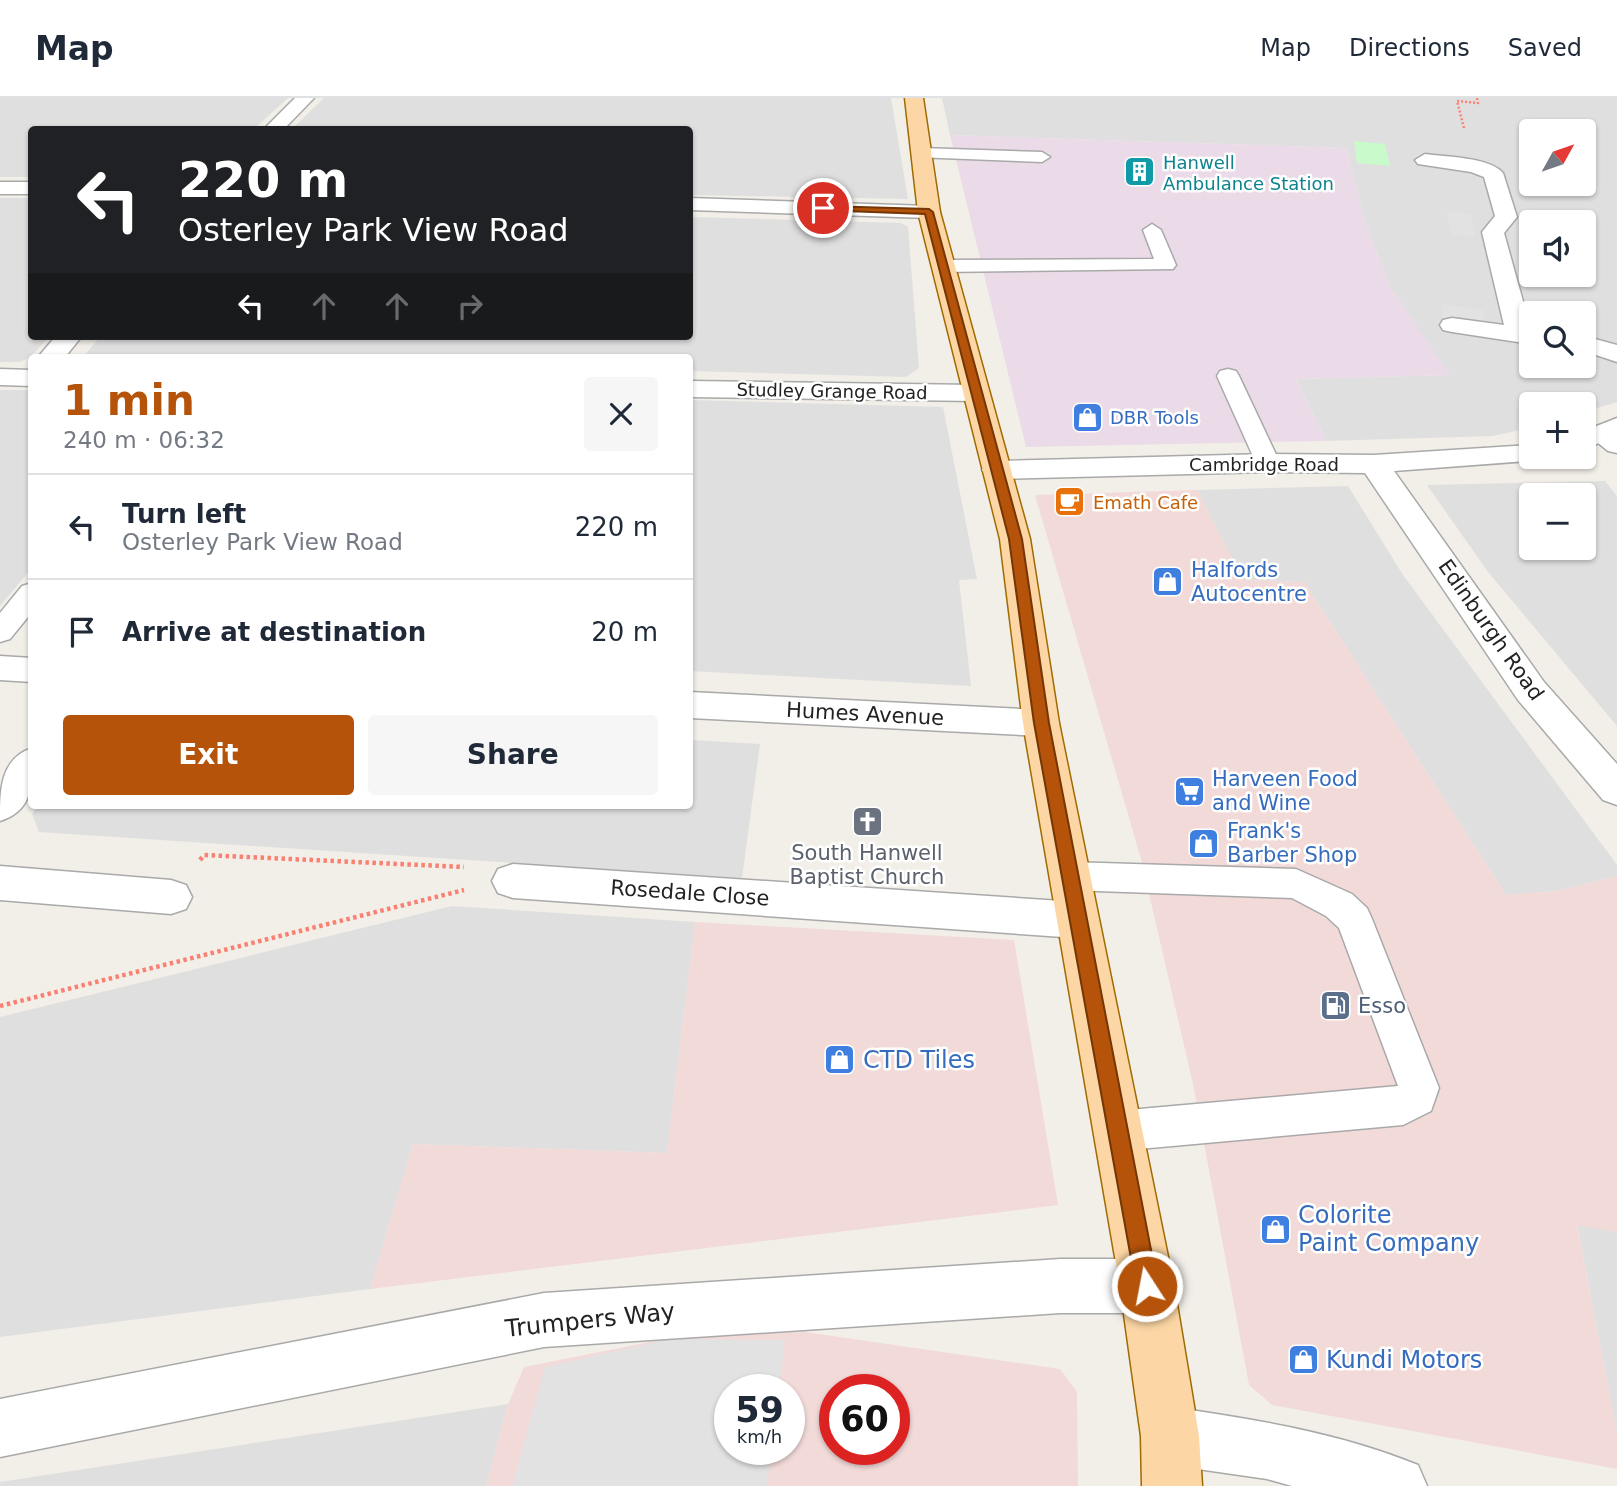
<!DOCTYPE html>
<meta charset="utf-8">
<style>
:root{--surface:#fff;--page:#f6f6f7;--text:#1f2937;--muted:#747a83;--line:#e0e1e3;--accent:#b45309}
body{margin:0;font-family:"DejaVu Sans",sans-serif;background:var(--page);color:var(--text);height:100vh;display:flex;flex-direction:column;font-size:26px;white-space:nowrap}
*{box-sizing:border-box;margin:0}
p{font-size:23px;color:var(--muted)}
.icon{flex:none;width:38px;height:38px;fill:none;stroke:currentColor;stroke-width:2;stroke-linecap:round;stroke-linejoin:round}
.map{position:relative;flex:1;overflow:hidden}
.panel{position:absolute;left:28px;top:256px;width:665px;height:455px;display:flex;flex-direction:column;background:var(--surface);border-radius:7px;box-shadow:0 2px 5px #0004}
.panel>*{flex:none}
.banner{position:absolute;left:28px;top:28px;width:665px;height:214px;border-radius:7px;box-shadow:0 2px 5px #0004;background:#202124;color:#fff;overflow:hidden}
.needle{width:46px;rotate:50deg}
.buttons{position:absolute;left:1519px;top:21px;display:grid;gap:14px}
.buttons a{display:grid;place-items:center;width:77px;height:77px;border-radius:7px;background:var(--surface);box-shadow:0 2px 5px #0004;font-size:35px}
.speed{position:absolute;left:714px;top:1276px;display:flex;gap:14px;font-size:35px;font-weight:700;text-align:center}
.speed>*{display:grid;place-content:center;width:91px;height:91px;border-radius:50%;background:var(--surface);box-shadow:0 2px 5px #0004;line-height:1}
.speed small{font-size:18px;font-weight:400}
.speed .limit{border:10px solid #d22;background:#fff;color:#111}
.pin{position:absolute;display:grid;place-items:center;width:60px;height:60px;color:#fff;margin:-30px;border:4px solid #fff;border-radius:50%;box-shadow:0 2px 7px #0007}
.me{position:absolute;width:77px;margin:-38px;rotate:349deg;stroke-linejoin:round;filter:drop-shadow(0 0 5px #0008)}
.turn{display:flex;align-items:center;gap:24px;height:147px;padding:0 35px;font-size:32px}
.turn .icon{width:91px;height:91px;stroke-width:2.5}
.turn b{display:block;font-size:49px;line-height:60px}
.lanes{display:flex;align-items:center;height:66px;padding:0 35px;background:#0003;justify-content:center;gap:35px;direction:ltr}
.lanes .off{opacity:.35}
.round{display:grid;place-items:center;flex:none;width:74px;height:74px;border-radius:7px;background:var(--page)}
.overview{display:flex;align-items:center;justify-content:space-between;height:119px;padding:0 35px}
h1{font-size:42px;font-weight:800;line-height:52px;color:var(--accent)}
.primary-button{display:flex;gap:14px;margin-top:auto;padding:14px 35px}
.primary-button a{flex:1;height:80px;border-radius:7px;background:var(--accent);color:#fff;font-size:28px;font-weight:800;line-height:80px;text-align:center}
.primary-button a+a{background:var(--page);color:var(--text)}
ul{padding:0;list-style:none}
li{display:flex;align-items:center;gap:21px;height:105px;padding:0 35px;border-top:2px solid var(--line)}
li div{flex:1}
li b{display:block;font-size:26px}
li em{font-style:normal}
header{display:flex;align-items:center;gap:42px;box-sizing:border-box;height:98px;padding:0 35px;background:var(--surface);border-bottom:2px solid var(--line)}
header strong{font-size:33px}
nav{display:flex;gap:38px;margin-inline-start:auto;font-size:24px}
.map>svg:first-child{display:block}
.residential{fill:#e0dfdf;fill-rule:evenodd}
.commercial{fill:#f2dad9;fill-rule:evenodd}
.industrial{fill:#ebdbe8}
.park{fill:#c8facc}
.parking{fill:#e2e2e2}
.lines{fill:none;stroke-linecap:round;stroke-linejoin:round}
.lane-casing{stroke:#a9a9a9;stroke-width:3}
.street-casing{stroke:#a9a9a9;stroke-width:3}
.primary-casing{stroke:#a06b00;stroke-width:3}
.path-far1{stroke:#fa8072;stroke-width:2.5;stroke-dasharray:2 2;stroke-linecap:butt}
.path{stroke:#fa8072;stroke-width:4.5;stroke-dasharray:3.5 3.5;stroke-linecap:butt}
.lane{fill:#fff;fill-rule:evenodd}
.street{fill:#fff;fill-rule:evenodd}
.primary{fill:#fcd6a4;fill-rule:evenodd}
.route{fill:#b45309;stroke:#753606;stroke-width:2}
.labels{text-anchor:middle;dominant-baseline:central;stroke-width:5;stroke-linejoin:round;paint-order:stroke}
.far-culture-label{font-size:18px;fill:#0d838f;stroke:#fff;text-anchor:start}
.far-street-label{font-size:18px;fill:#222;stroke:#fff}
.far-shop-label{font-size:18px;fill:#366cbe;stroke:#fff;text-anchor:start}
.far-food-label{font-size:18px;fill:#c56008;stroke:#fff;text-anchor:start}
.shop-label{font-size:21px;fill:#366cbe;stroke:#fff;text-anchor:start}
.street-label{font-size:21px;fill:#222;stroke:#fff}
.worship-label{font-size:21px;fill:#5b616d;stroke:#fff}
.service-label{font-size:21px;fill:#4e5e75;stroke:#fff;text-anchor:start}
.near-shop-label{font-size:24px;fill:#366cbe;stroke:#fff;text-anchor:start}
.near-street-label{font-size:24px;fill:#222;stroke:#fff}
</style>
<header>
<strong>Map</strong>
<nav><a>Map</a><a>Directions</a><a>Saved</a></nav>
</header>
<div class="map">
<svg width="1617" height="1388" viewBox="0 0 1617 1388">
<rect width="100%" height="100%" fill="#f2efe9"/>
<path class="residential" d="M0,0H288L254,31L32,32L31,79H0Z
M324,0H891L908,101L690,97V32L292,31Z
M942,0H1617V304L1584,314V306H1531V330L1492,338L1326,343L1296,281L1449,277L1389,188L1363,116L1346,50L950,37ZM1531,33H1584V86H1531ZM1531,124H1584V177H1531ZM1531,215H1584V268H1531Z
M0,100H31L32,238H50L29,260L20,264H0Z
M690,119L901,125L908,129L919,270L906,279L690,273V259H83L101,238H690Z
M0,292H31L32,470L0,508Z
M690,302L943,309L977,481L959,482L971,588L690,573Z
M1605,383L1617,398V628L1488,474L1427,387ZM1531,397H1584V450H1531Z
M1348,388L1403,477L1617,767V778L1558,793L1506,797L1304,484L1243,482L1197,392Z
M690,642L760,646L742,780L39,734L32,716L38,707H690Z
M452,808L695,824L667,1055L413,1046L370,1191L0,1239V919Z
M1577,1126L1617,1134V1335Z
M508,1306L486,1388H0V1384Z"/>
<path class="commercial" d="M1197,392L1243,482L1304,484L1506,797L1558,793L1617,778V1134L1577,1127L1617,1335V1371L1272,1307L1249,1287L1193,986L1141,761L1035,397Z
M695,824L1014,842L1058,1107L370,1191L413,1046L667,1055Z
M805,1234L1060,1271L1077,1294L1078,1388H486L508,1306L524,1269L675,1239ZM730,1292H789V1351H730ZM835,1292H894V1351H835Z"/>
<path class="industrial" d="M950,37L1346,50L1363,116L1389,188L1450,277L1296,281L1326,343L1026,349Z"/>
<path class="park" d="M1354,43L1385,46L1390,68L1357,65Z"/>
<path class="parking" d="M1447,113L1471,116L1475,139L1451,136Z
M1442,206L1483,212L1487,238L1443,232Z
M670,1241L785,1242L779,1291L730,1292V1351H771L767,1388H512L545,1269Z"/>
<g class="lines">
<defs>
<path id="lane" d="M921,50L1042,54L1050,59L1042,64L915,59L913,55L915,51Z
M1152,126L1161,132L1176,167L1173,171L942,174L932,168L942,162L1154,161L1143,132Z
M1228,271L1236,273L1239,278L1280,365L1277,370L1268,372L1259,370L1256,365L1217,278L1220,273Z
M1599,329L1617,337V355L1608,353L1587,336L1591,331Z
M32,485V514L10,541L0,544V515L22,488Z
M1069,764L1296,771L1352,796L1367,810L1372,821L1439,990L1431,1013L1403,1027L1117,1053L1102,1047L1096,1033L1102,1019L1117,1013L1398,988L1339,830L1326,818L1292,800L1069,792L1056,788L1051,778L1056,768Z"/>
<path id="street" d="M295,0H314L283,32H263Z
M1425,56C1445,59 1490,59 1503,75L1517,119L1504,135L1531,232V246L1452,234L1443,232L1440,227L1443,222L1452,220L1504,227L1482,134L1495,118L1484,79L1471,74L1418,66L1415,62Z
M0,84H32V96H0Z
M690,100L929,108L936,110L940,114L936,118L929,120L690,112Z
M56,238H82L65,259H38Z
M1584,238L1617,247V264L1584,253Z
M0,271L32,272V288L0,287Z
M690,283L975,287L984,289L988,295L984,301L975,303L690,299Z
M1617,320V338L1584,351V333Z
M1531,347V359H1543L1541,362L1394,373L1544,584L1617,666V707L1603,702L1518,602L1365,375L1268,374L996,381L986,378L982,372L986,366L996,363L1268,356L1374,357Z
M0,558L32,560V584L0,582Z
M690,594L1041,612L1054,616L1059,625L1054,634L1041,638L690,620Z
M32,650C32,681 36,712 0,723C0,692 0,661 32,650Z
M513,766L1077,804L1092,809L1098,822L1092,835L1077,840L513,800L498,795L492,783L498,771Z
M0,768L171,782L186,787L192,799L186,811L171,816L0,802Z
M1060,1161H1147L1166,1169L1174,1188L1166,1207L1147,1215H1060L544,1249L0,1359V1301L544,1195Z
M1170,1309C1254,1321 1340,1335 1418,1367L1427,1388H1292L1267,1381L1170,1367L1150,1358L1141,1338L1150,1318Z"/>
<path id="primary" d="M905,0H923L940,114L1030,441L1059,625L1174,1188L1199,1338L1202,1388H1142L1141,1338L1120,1188L1023,625L1000,441L918,114Z"/>
</defs>
<use href="#lane" class="lane-casing"/>
<use href="#street" class="street-casing"/>
<use href="#primary" class="primary-casing"/>
<path class="path-far1" d="M1464,30L1457,3L1478,5L1477,0"/>
<path class="path" d="M200,762L204,757L464,769
M0,908L464,792"/>
<use href="#lane" class="lane"/>
<use href="#street" class="street"/>
<use href="#primary" class="primary"/>
</g>
<path class="route" d="M823,108L929,111L933,114L1022,441L1049,625L1158,1188L1155,1196L1147,1199L1140,1196L1136,1188L1034,625L1009,441L925,116L820,112Z"/>
<defs>
<symbol id="building-square" viewBox="-11 -11 22 22"><rect x="-9" y="-9" width="18" height="18" rx="4" fill="#0f9aa8" stroke="#fff"/><path d="M-4-6H4V6H1V3H-1V6H-4ZM-2.5-4.3h1.7v1.8h-1.7ZM.8-4.3h1.7v1.8H.8ZM-2.5-1h1.7V.8h-1.7ZM.8-1h1.7V.8H.8Z" fill="#fff"/></symbol>
<symbol id="shop-square" viewBox="-11 -11 22 22"><rect x="-9" y="-9" width="18" height="18" rx="4" fill="#3f7fe0" stroke="#fff"/><path d="M-5-2.5h2.3a2.7 3.5 0 0 1 5.4 0H5L5.5 6h-11ZM-1.5-2.5h3a1.5 2.3 0 0 0-3 0Z" fill="#fff"/></symbol>
<symbol id="cafe-square" viewBox="-11 -11 22 22"><rect x="-9" y="-9" width="18" height="18" rx="4" fill="#e8710a" stroke="#fff"/><path d="M-5.5-4.5H6V0H3Q3 3.5 0 3.5H-2.5Q-5.5 3.5-5.5 0ZM3-3.2v2h1.7v-2ZM-6 4.5H4V6H-6Z" fill="#fff"/></symbol>
<symbol id="supermarket-square" viewBox="-11 -11 22 22"><rect x="-9" y="-9" width="18" height="18" rx="4" fill="#3f7fe0" stroke="#fff"/><path d="M-6-5.5h2.5l.6 2H6L4.5 2H-2.5L-4.4-4H-6ZM-1.5 3.2a1.3 1.3 0 1 0 .1 0ZM3 3.2a1.3 1.3 0 1 0 .1 0Z" fill="#fff"/></symbol>
<symbol id="church-square" viewBox="-11 -11 22 22"><rect x="-9" y="-9" width="18" height="18" rx="4" fill="#6b7280" stroke="#fff"/><path d="M-1.2-6h2.4v3.5h3.3v2.4h-3.3V6h-2.4V-.1h-3.3v-2.4h3.3Z" fill="#fff"/></symbol>
<symbol id="fuel-square" viewBox="-11 -11 22 22"><rect x="-9" y="-9" width="18" height="18" rx="4" fill="#5c6f8a" stroke="#fff"/><path d="M-5.5-6h7V0h2V4h1.3V-2.5L3-4.5l.8-.8L6-3V5H2.5V1h-1V6h-7ZM-4.2-4.7v3.2H.2V-4.7Z" fill="#fff"/></symbol>
</defs>
<g fill-rule="evenodd">
<use href="#building-square" x="1122" y="56" width="35" height="35"/>
<use href="#shop-square" x="1070" y="302" width="35" height="35"/>
<use href="#cafe-square" x="1052" y="386" width="35" height="35"/>
<use href="#shop-square" x="1150" y="466" width="35" height="35"/>
<use href="#supermarket-square" x="1172" y="676" width="35" height="35"/>
<use href="#church-square" x="850" y="706" width="35" height="35"/>
<use href="#shop-square" x="1186" y="728" width="35" height="35"/>
<use href="#fuel-square" x="1318" y="890" width="35" height="35"/>
<use href="#shop-square" x="822" y="944" width="35" height="35"/>
<use href="#shop-square" x="1258" y="1114" width="35" height="35"/>
<use href="#shop-square" x="1286" y="1244" width="35" height="35"/>
</g>
<g class="labels">
<g class="far-culture-label">
<text x="1163" y="64">Hanwell<tspan x="1163" dy="21">Ambulance Station</tspan></text>
</g>
<g class="far-street-label">
<text transform="translate(832 293) rotate(1)">Studley Grange Road</text>
<text x="1264" y="366">Cambridge Road</text>
</g>
<g class="far-shop-label">
<text x="1110" y="319">DBR Tools</text>
</g>
<g class="far-food-label">
<text x="1093" y="404">Emath Cafe</text>
</g>
<g class="shop-label">
<text x="1191" y="472">Halfords<tspan x="1191" dy="24">Autocentre</tspan></text>
<text x="1212" y="681">Harveen Food<tspan x="1212" dy="24">and Wine</tspan></text>
<text x="1227" y="733">Frank's<tspan x="1227" dy="24">Barber Shop</tspan></text>
</g>
<g class="street-label">
<text transform="translate(1491 532) rotate(55)">Edinburgh Road</text>
<text transform="translate(865 616) rotate(3)">Humes Avenue</text>
<text transform="translate(690 795) rotate(4)">Rosedale Close</text>
</g>
<g class="worship-label">
<text x="867" y="755">South Hanwell<tspan x="867" dy="24">Baptist Church</tspan></text>
</g>
<g class="service-label">
<text x="1358" y="908">Esso</text>
</g>
<g class="near-shop-label">
<text x="863" y="962">CTD Tiles</text>
<text x="1298" y="1117">Colorite<tspan x="1298" dy="28">Paint Company</tspan></text>
<text x="1326" y="1262">Kundi Motors</text>
</g>
<g class="near-street-label">
<text transform="translate(590 1222) rotate(-6)">Trumpers Way</text>
</g>
</g>
</svg>
<div class="buttons">
<a><svg class="needle" viewBox="-14 -14 28 28"><path d="M0-13l5 13h-10z" fill="#e53935"/><path d="M0 13l5-13h-10z" fill="#747a83"/></svg></a>
<a><svg class="icon" aria-label="sound" viewBox="0 0 24 24"><path d="M4 9h4l5-4v14l-5-4H4zM17 9q2 3 0 6"/></svg></a>
<a><svg class="icon" aria-label="search" viewBox="0 0 24 24"><circle cx="10" cy="10" r="6"/><path d="M15 15l6 6"/></svg></a>
<a>+</a>
<a>−</a>
</div>
<div class="speed"><div>59<small>km/h</small></div><div class="limit">60</div></div>
<div class="pin" style="left:823px;top:110px;background:#d93025"><svg class="icon" aria-label="arrive" viewBox="0 0 24 24"><path d="M6 21V4h12l-3 4 3 4H6"/></svg></div>
<svg class="me" style="left:1147px;top:1188px" viewBox="-20 -20 40 40"><circle r="17" fill="#b45309" stroke="#fff" stroke-width="3"/><path d="M0-11L8 9 0 5-8 9z" fill="#fff"/></svg>
<div class="banner">
<div class="turn"><svg class="icon" aria-label="left" viewBox="0 0 24 24"><path d="M17 20v-9H6M10 6l-5 5 5 5"/></svg><div><b>220 m</b>Osterley Park View Road</div></div>
<div class="lanes"><svg class="icon" aria-label="left" viewBox="0 0 24 24"><path d="M17 20v-9H6M10 6l-5 5 5 5"/></svg><svg class="icon off" aria-label="ahead" viewBox="0 0 24 24"><path d="M12 20V5M6 11l6-6 6 6"/></svg><svg class="icon off" aria-label="ahead" viewBox="0 0 24 24"><path d="M12 20V5M6 11l6-6 6 6"/></svg><svg class="icon off" aria-label="right" viewBox="0 0 24 24"><path d="M7 20v-9h11M14 6l5 5-5 5"/></svg></div>
</div>
<section class="panel">
<div class="overview"><div><h1>1 min</h1><p>240 m · 06:32</p></div><a class="round"><svg class="icon" aria-label="close" viewBox="0 0 24 24"><path d="M6 6l12 12M18 6L6 18"/></svg></a></div>
<ul>
<li><svg class="icon" aria-label="left" viewBox="0 0 24 24"><path d="M17 20v-9H6M10 6l-5 5 5 5"/></svg><div><b>Turn left</b><p>Osterley Park View Road</p></div><em>220 m</em></li>
<li><svg class="icon" aria-label="arrive" viewBox="0 0 24 24"><path d="M6 21V4h12l-3 4 3 4H6"/></svg><div><b>Arrive at destination</b></div><em>20 m</em></li>
</ul>
<div class="primary-button"><a>Exit</a><a>Share</a></div>
</section>
</div>
